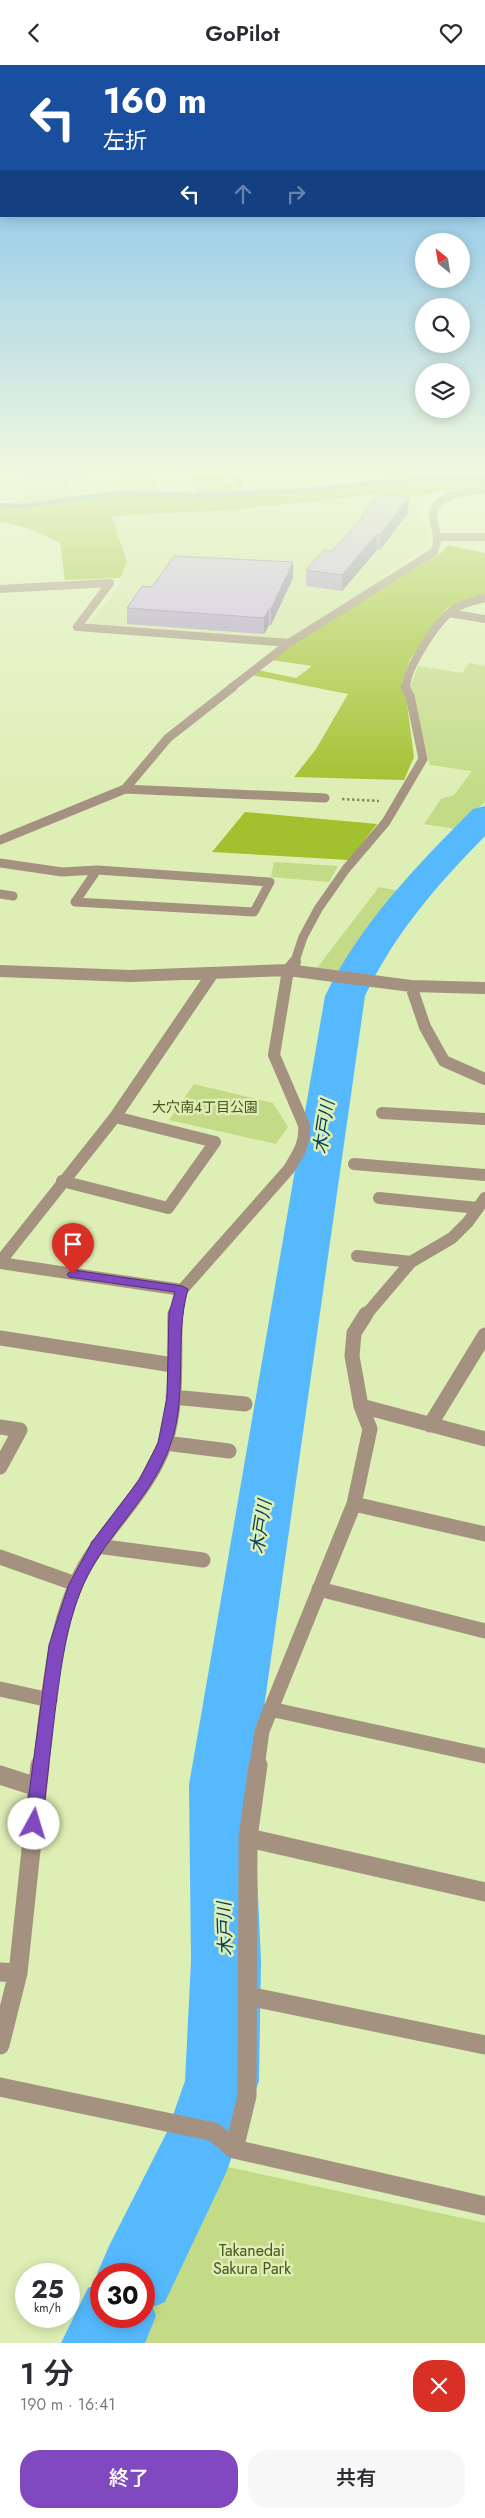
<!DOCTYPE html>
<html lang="ja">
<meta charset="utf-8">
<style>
:root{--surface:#fff;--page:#f7f7f7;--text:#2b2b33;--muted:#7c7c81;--accent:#8049c0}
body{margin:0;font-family:Jost,"Noto Sans JP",sans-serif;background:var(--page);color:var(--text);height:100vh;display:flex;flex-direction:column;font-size:19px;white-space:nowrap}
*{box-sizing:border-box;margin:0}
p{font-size:16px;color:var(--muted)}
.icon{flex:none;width:28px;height:28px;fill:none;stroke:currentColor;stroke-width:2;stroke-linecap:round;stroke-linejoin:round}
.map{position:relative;height:2278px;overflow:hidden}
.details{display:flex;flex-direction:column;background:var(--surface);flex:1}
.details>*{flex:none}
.banner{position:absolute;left:0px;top:0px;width:485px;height:152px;box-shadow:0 2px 12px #0003;background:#1a4fa0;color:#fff;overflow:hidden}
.needle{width:32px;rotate:330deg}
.buttons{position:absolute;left:415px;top:168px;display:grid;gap:10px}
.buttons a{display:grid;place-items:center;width:55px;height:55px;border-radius:50%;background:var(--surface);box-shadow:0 2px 12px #0003;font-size:25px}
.speed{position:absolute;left:15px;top:2198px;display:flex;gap:10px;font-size:25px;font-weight:700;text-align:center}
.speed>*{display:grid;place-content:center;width:65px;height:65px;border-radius:50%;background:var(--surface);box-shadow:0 2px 12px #0003;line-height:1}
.speed small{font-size:12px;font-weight:400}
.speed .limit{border:8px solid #d22;background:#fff;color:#111}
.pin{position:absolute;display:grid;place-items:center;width:42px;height:42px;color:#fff;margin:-51px -21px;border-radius:50% 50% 50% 0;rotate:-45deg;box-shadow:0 0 5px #0007}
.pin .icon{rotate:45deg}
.me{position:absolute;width:55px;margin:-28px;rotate:6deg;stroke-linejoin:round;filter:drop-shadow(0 0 4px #0008)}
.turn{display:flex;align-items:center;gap:18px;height:105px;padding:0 20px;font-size:22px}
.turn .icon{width:65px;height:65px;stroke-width:2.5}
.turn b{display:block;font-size:35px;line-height:42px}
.lanes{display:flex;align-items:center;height:48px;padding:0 20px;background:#0003;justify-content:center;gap:25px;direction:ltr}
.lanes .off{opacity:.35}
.round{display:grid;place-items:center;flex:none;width:52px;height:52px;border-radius:20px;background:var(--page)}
.overview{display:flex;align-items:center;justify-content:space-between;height:85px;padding:0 20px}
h1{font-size:30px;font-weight:600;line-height:38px}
.button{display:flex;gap:10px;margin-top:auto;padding:10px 20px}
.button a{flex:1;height:58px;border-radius:20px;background:var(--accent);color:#fff;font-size:20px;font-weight:600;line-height:58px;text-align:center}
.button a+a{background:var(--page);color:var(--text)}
header{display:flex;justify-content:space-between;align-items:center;height:65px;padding:0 20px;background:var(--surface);font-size:22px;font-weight:600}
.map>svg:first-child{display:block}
.built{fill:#d2e5a4}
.green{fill:#c3db87}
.forest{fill:#a1c12e}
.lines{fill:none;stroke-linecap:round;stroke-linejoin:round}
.stream{stroke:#4a91ba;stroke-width:4.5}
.river{fill:#56b9fd;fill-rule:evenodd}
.path{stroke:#828f67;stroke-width:2.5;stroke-dasharray:2.5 2.5;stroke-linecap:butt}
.minor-far4{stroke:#a59180;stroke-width:8}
.minor-far3{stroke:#a59180;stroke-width:9}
.minor-far2{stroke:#a59180;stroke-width:12}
.minor-far1{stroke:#a59180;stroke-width:15}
.minor{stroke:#a59180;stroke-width:19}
.wall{fill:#ab9ac8}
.shaded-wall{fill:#8b7da2}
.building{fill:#c7b3e8;stroke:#8b7da2}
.route{fill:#8049c0;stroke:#532f7d}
.labels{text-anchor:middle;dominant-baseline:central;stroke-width:5;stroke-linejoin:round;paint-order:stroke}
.park-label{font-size:14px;fill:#47551f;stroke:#ddefb5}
.near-park-label{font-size:16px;fill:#47551f;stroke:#ddefb5}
.near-water-label{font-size:18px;font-style:italic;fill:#023c5d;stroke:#ddefb5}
</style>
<header><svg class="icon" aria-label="back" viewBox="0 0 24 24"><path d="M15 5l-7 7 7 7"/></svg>GoPilot<svg class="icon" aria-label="heart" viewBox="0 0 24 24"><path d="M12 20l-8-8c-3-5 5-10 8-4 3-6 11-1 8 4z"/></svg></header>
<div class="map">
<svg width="485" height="2278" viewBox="0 0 485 2278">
<rect width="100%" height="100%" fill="#ddefb5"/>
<path class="built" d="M380,429L421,431L423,440L422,444L418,447L427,463L428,479L422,485L388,508L380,517L289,575L92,562L89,559L118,523L127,497L111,451L188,448Z"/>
<path class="green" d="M114,408H150L160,428H120Z
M408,408H451L457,413L414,414Z
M67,414L71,430L113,428L69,435L25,438L19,415Z
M469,598L485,601V737L456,764L424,759L441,734L454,730L472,706L430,700L410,622L418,601L462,608Z
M274,797L338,801L329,817L271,812Z
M379,822L406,827L346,906L317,903Z
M194,1019L273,1038L288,1062L276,1079L169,1055Z
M205,2097L485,2158V2278H116L129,2251H144V2222Z"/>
<path class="forest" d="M189,408H224L235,427L198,429Z
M485,414V422L436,426L421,431L380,429L232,445L112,451L127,497L120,513L65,515L60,478L28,463L0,457V441L22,442L117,429L201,431L309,426L370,418Z
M448,480L485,488V531L447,543L410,594L401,621L406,631L414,692L404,715L294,712L316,684L348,629L252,610L258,605L296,613L312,601L272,595L298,576L441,488Z
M245,747L377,759L349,795L212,787Z"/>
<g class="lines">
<path class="stream" d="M0,440L21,441L119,428L199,430L308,425L376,417L485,414"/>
<path class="river" d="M485,741V771C437,820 394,869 365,931L253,1720L261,1896L259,2016L226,2108L165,2237L153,2242L156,2251L145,2278H61L88,2223L101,2217L97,2209L109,2181L167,2067L185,2016L191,1896L189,1720L325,931C361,858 416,801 473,744ZM101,2209H144V2251H101Z"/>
<path class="path" d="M342,734L379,736"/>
<path class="minor-far4" d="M22,408H89
M231,408L239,419
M440,472H485
M0,524L110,518L77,562L289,578L434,487C439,476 437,469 434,457C427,429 466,427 485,424
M449,548L485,554
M231,623L289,578
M406,623C406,604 436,557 453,545C462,538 474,536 485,533"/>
<path class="minor-far3" d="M125,724L325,733
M0,775L125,724L168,673L233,622
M0,798L62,807L97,805
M97,805L270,817L254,847L75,837Z
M0,829L13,831
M294,899L303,872L318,844L346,804L386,757L423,694L410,631L405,622"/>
<path class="minor-far2" d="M0,906L130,911L288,905L411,921L485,923
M411,921L425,962L444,996L485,1014
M382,1048L485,1054
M354,1099L485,1110
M62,1116L168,1143L215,1077L115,1052
M379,1133L478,1143
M357,1191L411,1197
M0,1197L115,1052L213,908
M0,1198L182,1225
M175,1251L182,1225L289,1104C298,1089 306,1078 304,1060L274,990L288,905L295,897
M365,1251L411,1197L452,1173L468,1157L485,1133"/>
<path class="minor-far1" d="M0,1273L173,1300
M173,1332L245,1339
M361,1341L485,1374
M430,1360L485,1270
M0,1362L20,1365L0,1402
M165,1378L229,1386
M354,1439L485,1469
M97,1481L203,1495
M0,1492L76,1519
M319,1524L485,1566
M0,1624L50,1635
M270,1644L485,1691
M40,1702C48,1640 51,1577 76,1519C98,1468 147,1431 165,1378C178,1342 174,1288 175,1249
M257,1702L262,1666L354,1439L370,1364L361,1341L352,1291L354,1268L366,1249"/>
<path class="minor" d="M0,1710L37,1722
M248,1773L485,1827
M0,1907L18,1908
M248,1931L485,1980
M0,1980L18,1908L40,1700
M0,2022L214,2067L234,2084L485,2141
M234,2084L247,2031L248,1773L258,1700"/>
</g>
<path class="wall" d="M408,448L380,485H377L342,526L306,521V505L332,486L361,455V451Z
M293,513L271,560H269L264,569L127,559V543L152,522Z"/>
<path class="shaded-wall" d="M409,432L408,448L380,485V470Z
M377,469V485L342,526V510Z
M293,497V513L271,560V544Z
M269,544V560L264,569V553Z"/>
<path class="building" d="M380,429L409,432L380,470L377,469L342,510L306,505L324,485L332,486L364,451H361Z
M174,491L293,497L271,544H269L264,553L127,543L142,521L152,522Z"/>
<linearGradient id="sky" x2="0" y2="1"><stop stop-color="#6db6f0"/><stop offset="0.56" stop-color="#f0f8de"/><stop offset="1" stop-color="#f0f8de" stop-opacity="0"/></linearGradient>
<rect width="485" height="727" fill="url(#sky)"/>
<path class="route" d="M73,1205L182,1221L188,1224C174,1274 188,1328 171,1378C154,1430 107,1468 84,1518C66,1559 61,1603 55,1647C51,1684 46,1722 42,1759L39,1764L34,1766L28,1764L25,1759L49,1580L69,1519L83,1494L92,1477L139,1415L158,1378L167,1332L169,1248L175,1227L69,1212L67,1209Z"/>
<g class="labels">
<g class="park-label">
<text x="205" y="1042">大穴南4丁目公園</text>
</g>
<g class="near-park-label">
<text x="252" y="2185">Takanedai<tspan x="252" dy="18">Sakura Park</tspan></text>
</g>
<g class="near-water-label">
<text transform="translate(324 1062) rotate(-81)">木戸川</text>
<text transform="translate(261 1462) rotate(-81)">木戸川</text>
<text transform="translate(225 1864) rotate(-92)">木戸川</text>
</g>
</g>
</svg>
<div class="buttons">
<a><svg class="needle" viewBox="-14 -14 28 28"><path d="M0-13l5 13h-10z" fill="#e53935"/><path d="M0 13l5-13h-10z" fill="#7c7c81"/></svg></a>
<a><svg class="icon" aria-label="search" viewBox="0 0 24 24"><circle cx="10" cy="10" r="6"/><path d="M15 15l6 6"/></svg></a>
<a><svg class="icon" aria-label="layers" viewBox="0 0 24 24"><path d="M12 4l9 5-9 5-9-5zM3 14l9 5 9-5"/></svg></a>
</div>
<div class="speed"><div>25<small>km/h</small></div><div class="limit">30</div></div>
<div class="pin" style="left:73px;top:1209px;background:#d93025"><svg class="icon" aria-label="arrive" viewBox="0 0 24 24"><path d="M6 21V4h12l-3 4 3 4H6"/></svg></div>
<svg class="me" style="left:34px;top:1759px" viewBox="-20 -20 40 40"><circle r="19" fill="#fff"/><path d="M0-13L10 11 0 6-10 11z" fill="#8049c0"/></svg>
<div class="banner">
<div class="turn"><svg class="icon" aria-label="left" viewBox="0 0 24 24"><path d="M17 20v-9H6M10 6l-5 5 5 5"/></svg><div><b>160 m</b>左折</div></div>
<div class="lanes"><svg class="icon" aria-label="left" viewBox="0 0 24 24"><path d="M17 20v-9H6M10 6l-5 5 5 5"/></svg><svg class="icon off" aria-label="ahead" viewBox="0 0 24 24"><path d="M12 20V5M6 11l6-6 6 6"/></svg><svg class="icon off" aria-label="right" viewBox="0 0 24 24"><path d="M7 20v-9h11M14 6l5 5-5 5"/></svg></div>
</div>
</div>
<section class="details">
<div class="overview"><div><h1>1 分</h1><p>190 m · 16:41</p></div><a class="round" style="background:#d93025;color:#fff"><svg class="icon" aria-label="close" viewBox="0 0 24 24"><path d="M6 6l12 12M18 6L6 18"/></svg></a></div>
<div class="button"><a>終了</a><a>共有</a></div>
</section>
